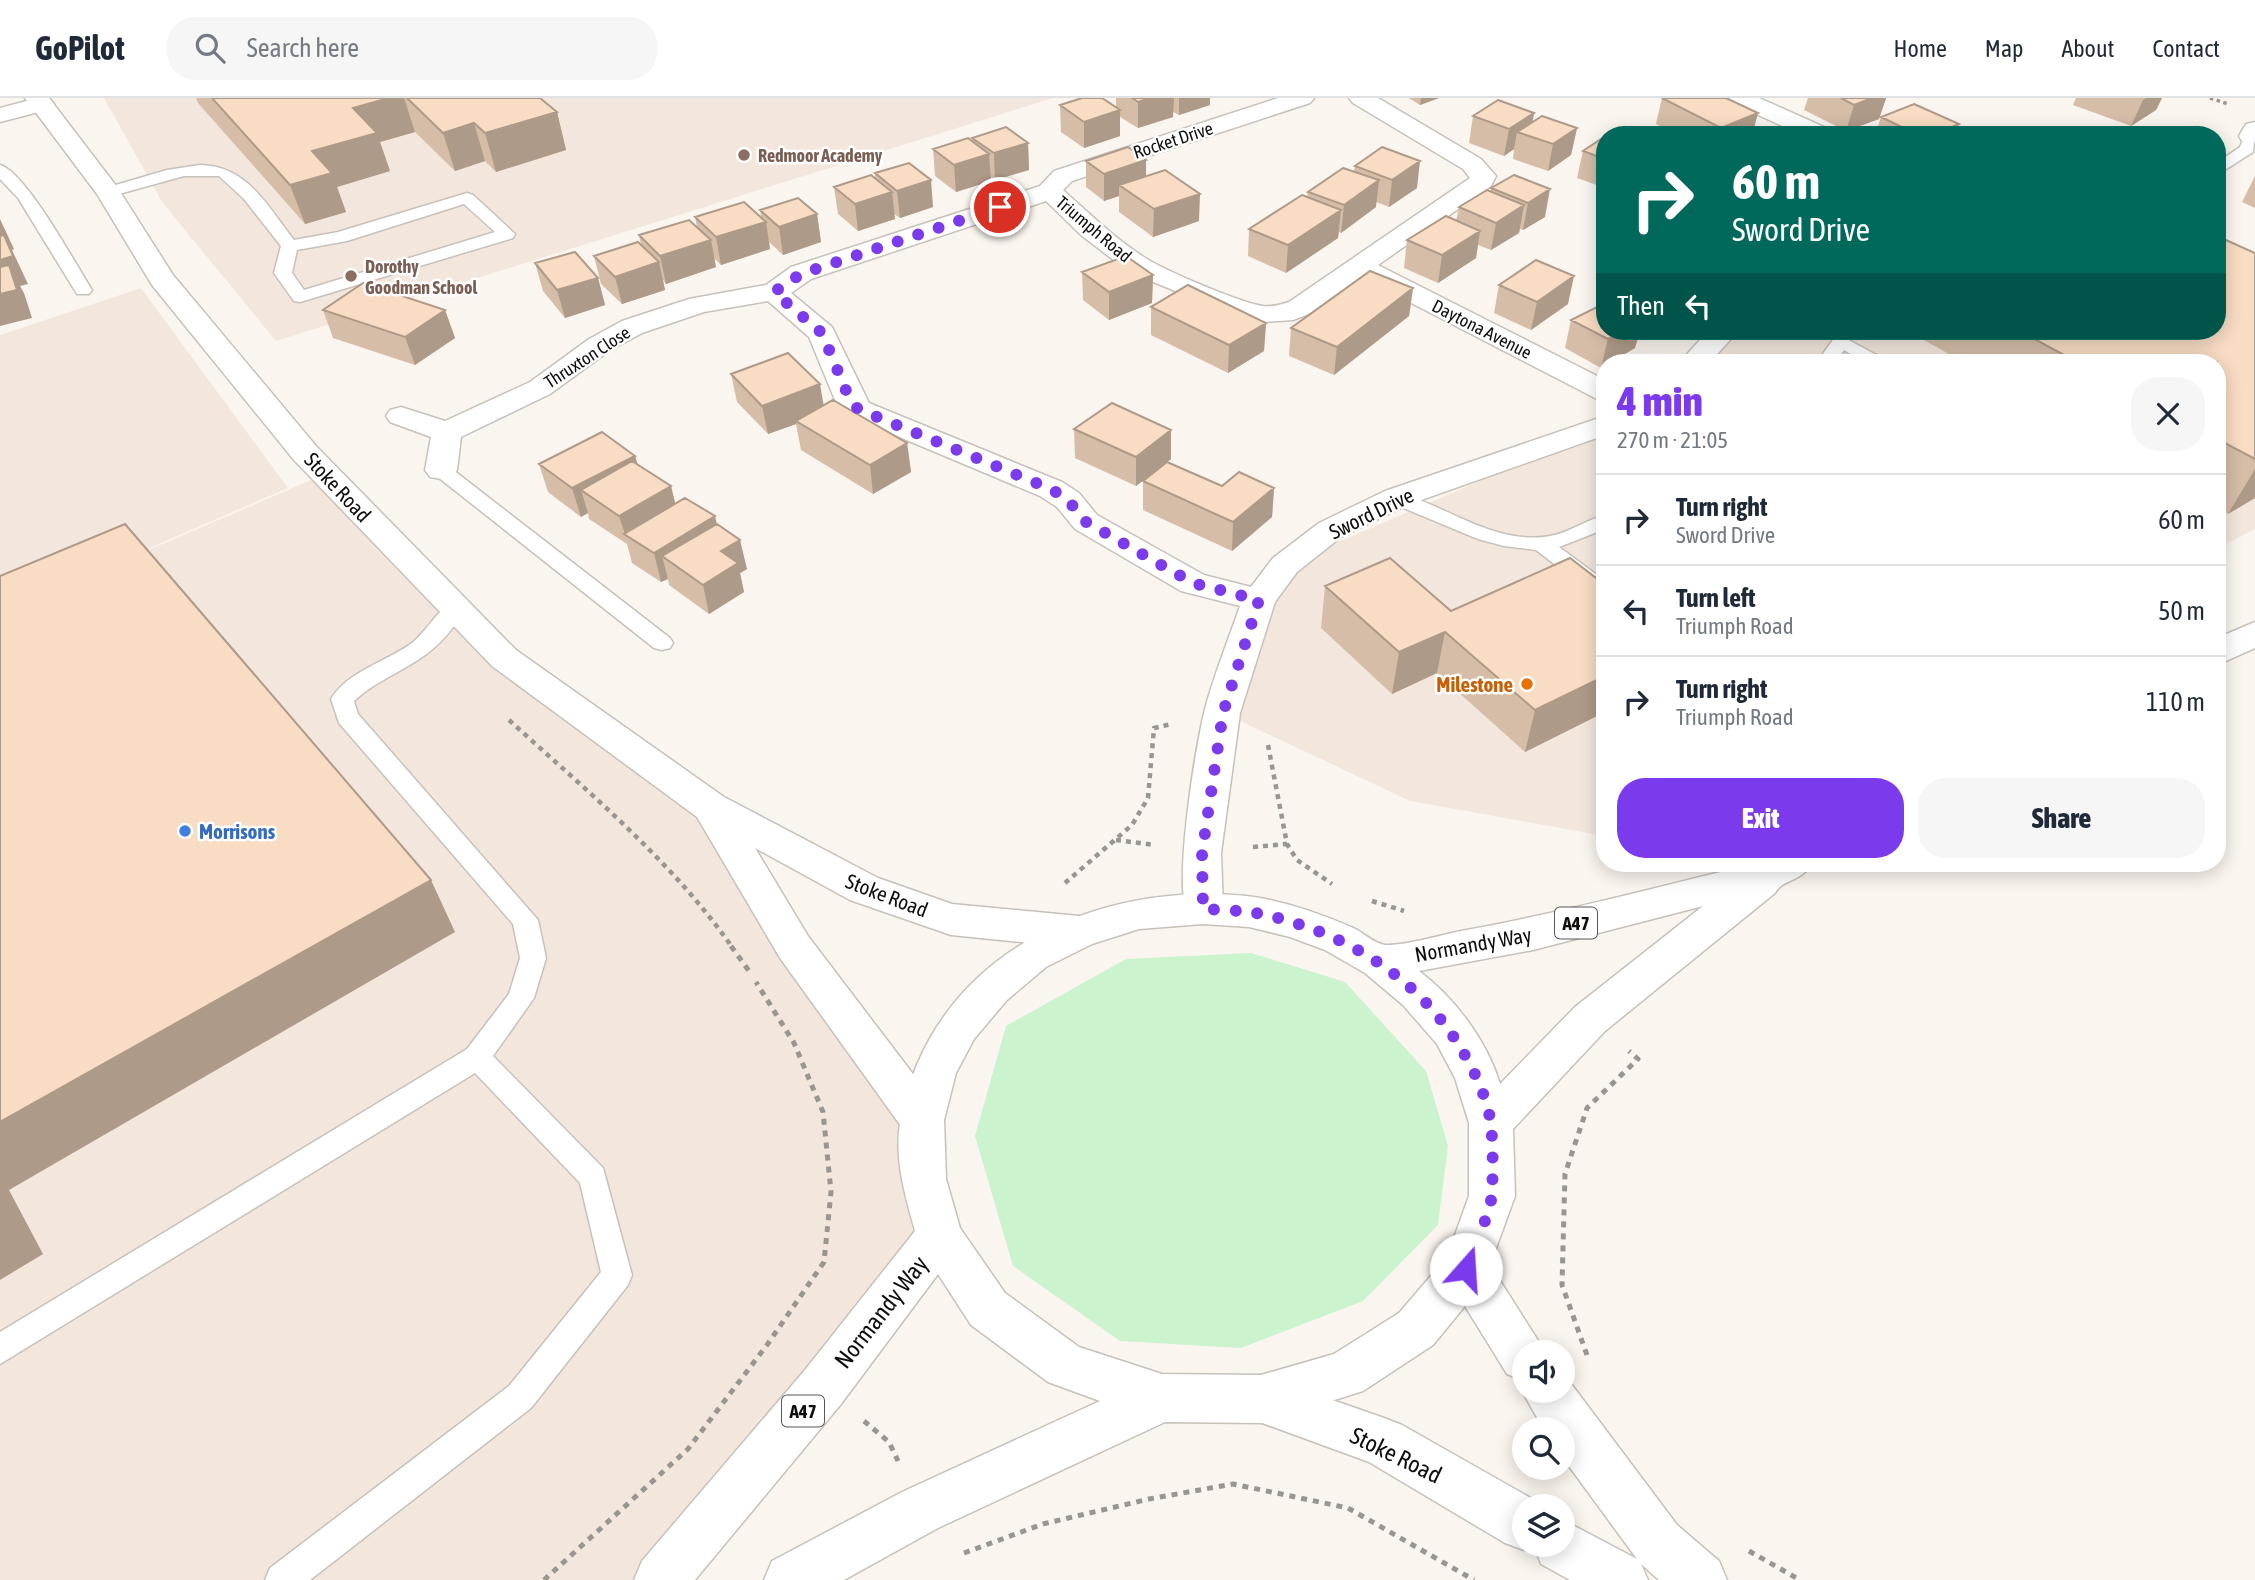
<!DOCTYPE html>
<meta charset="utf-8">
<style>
:root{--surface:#fff;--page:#f6f6f7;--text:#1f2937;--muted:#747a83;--line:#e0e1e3;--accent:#7c3aed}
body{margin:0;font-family:"Asap Condensed",sans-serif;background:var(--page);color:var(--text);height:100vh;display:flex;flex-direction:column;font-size:26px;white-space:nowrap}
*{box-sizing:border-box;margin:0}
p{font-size:23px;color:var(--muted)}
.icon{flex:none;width:38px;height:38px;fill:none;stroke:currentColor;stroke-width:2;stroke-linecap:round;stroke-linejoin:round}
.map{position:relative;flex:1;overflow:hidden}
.details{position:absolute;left:1596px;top:256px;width:630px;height:518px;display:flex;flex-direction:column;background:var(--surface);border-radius:28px;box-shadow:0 4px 18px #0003}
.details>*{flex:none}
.guide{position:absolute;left:1596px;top:28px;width:630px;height:214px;border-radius:28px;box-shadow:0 4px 18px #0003;background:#00695c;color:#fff;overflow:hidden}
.buttons{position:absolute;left:1512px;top:1242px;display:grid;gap:14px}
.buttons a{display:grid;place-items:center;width:63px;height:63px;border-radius:50%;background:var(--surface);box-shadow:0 4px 18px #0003;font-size:35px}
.pin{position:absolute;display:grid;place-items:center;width:60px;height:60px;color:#fff;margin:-30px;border:4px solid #fff;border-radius:50%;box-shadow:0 2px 7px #0007}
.me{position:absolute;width:77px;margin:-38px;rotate:19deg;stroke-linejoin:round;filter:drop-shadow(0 0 5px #0008)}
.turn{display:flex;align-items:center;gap:24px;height:147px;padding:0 21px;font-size:32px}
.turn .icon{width:91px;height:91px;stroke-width:2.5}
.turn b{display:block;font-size:49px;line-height:60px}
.then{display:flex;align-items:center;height:66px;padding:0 21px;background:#0003;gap:14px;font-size:26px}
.round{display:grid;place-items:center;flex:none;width:74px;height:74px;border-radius:28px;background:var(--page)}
.summary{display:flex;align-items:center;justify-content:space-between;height:119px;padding:0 21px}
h1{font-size:42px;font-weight:800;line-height:52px;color:var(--accent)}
.cta{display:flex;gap:14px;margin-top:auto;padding:14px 21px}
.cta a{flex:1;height:80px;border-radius:28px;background:var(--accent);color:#fff;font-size:28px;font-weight:800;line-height:80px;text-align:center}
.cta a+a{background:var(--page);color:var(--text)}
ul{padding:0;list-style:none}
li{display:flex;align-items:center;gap:21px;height:91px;padding:0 21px;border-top:2px solid var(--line)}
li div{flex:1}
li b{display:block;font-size:26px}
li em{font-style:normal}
header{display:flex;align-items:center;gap:42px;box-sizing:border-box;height:98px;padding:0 35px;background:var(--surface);border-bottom:2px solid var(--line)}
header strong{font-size:33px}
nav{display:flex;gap:38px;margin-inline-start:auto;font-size:24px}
.search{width:490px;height:63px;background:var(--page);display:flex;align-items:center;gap:18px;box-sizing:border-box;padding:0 24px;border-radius:28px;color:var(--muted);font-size:26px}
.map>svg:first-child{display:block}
.built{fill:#f3e7dd}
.green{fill:#caf3ce}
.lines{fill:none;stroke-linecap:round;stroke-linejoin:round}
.service-casing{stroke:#c7c1bc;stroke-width:3}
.minor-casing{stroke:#c7c1bc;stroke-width:3}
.tertiary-casing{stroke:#c7c1bc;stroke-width:3}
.primary-casing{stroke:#c7c1bc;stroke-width:3}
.path-far2{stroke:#999591;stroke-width:3.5;stroke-dasharray:3.5 3.5;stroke-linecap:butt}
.path-far1{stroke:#999591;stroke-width:4.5;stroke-dasharray:5 5;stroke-linecap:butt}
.path{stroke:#999591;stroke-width:5;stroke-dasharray:6 6;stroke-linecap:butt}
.service{fill:#fff;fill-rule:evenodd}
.minor{fill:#fff;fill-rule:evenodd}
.tertiary{fill:#fff;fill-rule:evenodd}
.primary{fill:#fff;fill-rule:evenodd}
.wall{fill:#d5bda8}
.shaded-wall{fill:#ae9a88}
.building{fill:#f8dcc3;stroke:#ae9a88;stroke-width:2}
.route{stroke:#7c3aed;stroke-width:12;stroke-dasharray:0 21.6}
.education-dot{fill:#8d6e63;stroke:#fff;stroke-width:2.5}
.food-dot{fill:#e8710a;stroke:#fff;stroke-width:2.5}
.shop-dot{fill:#3f7fe0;stroke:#fff;stroke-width:2.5}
.labels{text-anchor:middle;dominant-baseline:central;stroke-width:5;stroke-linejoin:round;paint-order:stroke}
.far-street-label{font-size:18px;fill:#100e0d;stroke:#fff}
.far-education-label{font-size:18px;font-weight:bold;fill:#785e54;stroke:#fff;text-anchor:start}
.shield{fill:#fff;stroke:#585656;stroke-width:2}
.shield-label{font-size:19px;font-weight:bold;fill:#100e0d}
.street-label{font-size:21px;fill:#100e0d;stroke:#fff}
.food-label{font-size:21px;font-weight:bold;fill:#c56008;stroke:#fff;text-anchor:end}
.shop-label{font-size:21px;font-weight:bold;fill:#366cbe;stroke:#fff;text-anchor:start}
.near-street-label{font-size:24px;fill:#100e0d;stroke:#fff}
</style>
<header>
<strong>GoPilot</strong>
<div class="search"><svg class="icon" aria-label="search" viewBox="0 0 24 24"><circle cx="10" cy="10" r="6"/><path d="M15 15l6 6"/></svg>Search here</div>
<nav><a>Home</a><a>Map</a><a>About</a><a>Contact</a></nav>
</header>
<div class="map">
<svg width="2255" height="1482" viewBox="0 0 2255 1482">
<rect width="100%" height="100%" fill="#fbf5ef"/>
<path class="built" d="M104,0H1053L276,243L162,104Z
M2255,159V431L2217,451V264H1697L1730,233H2217Z
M141,190L288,390L0,515V237Z
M1605,329V738L1410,703L1223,615L1285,467Z
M325,376L455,511L711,709L922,1022L939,1138L661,1482H0V516Z"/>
<path class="green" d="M1251,855L1345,884L1426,973L1448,1048L1438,1127L1363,1203L1241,1250L1120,1243L1013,1168L975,1038L1006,928L1126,861Z"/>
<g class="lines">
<defs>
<path id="service" d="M2251,33L2255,34L2253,54L2217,77V65L2240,49L2246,35Z
M0,67C25,73 76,167 92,192L89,196H77L18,100L0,81Z
M200,67C248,68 267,108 294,142L338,134L467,95L473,97L515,136L513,140L300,204L294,203L274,175L281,148L244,101L219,78H184L108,99L100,94L102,91L167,72ZM464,106L495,134L304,192L292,175L297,152L347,143Z
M1841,238L1882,260L1885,264H1863L1844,252L1835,264H1817L1835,239Z
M441,366L448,368L670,540L673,545L670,550L662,552L654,550L434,376L431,372L434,368Z
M1396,394C1446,407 1495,448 1550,438C1569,435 1586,422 1605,417V431L1559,449L1605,483V501L1597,499L1536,452L1504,448L1478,441L1389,404L1386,400L1389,396Z
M455,504L463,506L466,511C455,528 442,545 425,557C402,574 375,583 354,603L358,616L538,822L546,860L534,900L493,958L603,1070L632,1177L628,1187L531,1310L310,1482H265L270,1470L509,1288L601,1174L580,1085L475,975L0,1266V1234L467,951L509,896L520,860L513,826L339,625L331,601C348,573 386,564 412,545C426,534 440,508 455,504Z"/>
<path id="minor" d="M38,0L50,1L54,6L50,11L0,24V10Z
M1278,0H1314L1310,5L1072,83L1063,92C1090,116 1116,142 1147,161C1166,173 1241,205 1263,208C1272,209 1280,207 1289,204L1470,80L1463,71L1353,5L1349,0H1378L1481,61L1496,78L1491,88L1378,167L1605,282V303L1595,300L1361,179L1309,216L1293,222L1263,224L1234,217L1129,174L1081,137L1046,103L811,181L791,195L832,229L869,305L1062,384L1079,395L1097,417L1204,477L1251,489L1273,460L1319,425L1385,393L1605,318V337L1407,407L1341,439L1297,474L1275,504L1240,615L1221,755L1223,811L1217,822L1203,826L1189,822C1172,791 1195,654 1204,615C1213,579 1228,543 1240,508L1181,493L1075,431L1057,409L1040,398L847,317L835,302L809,239L768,203L704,214L642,235L609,253L550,296L461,339L457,372L452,379L441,381L430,379L425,372L431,339L390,324L386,318L390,312L401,309L445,323L530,284L589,241L622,223L689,201L766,187L791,169L1040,88L1054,73Z
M1728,0H1759L1831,32L1834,37H1802L1732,5Z
M2255,24V44L2242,43L2239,38L2246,26Z
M1708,233H1738L1710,264H1680Z"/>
<path id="tertiary" d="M25,0H49L117,89L173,177L316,348L516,552L724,699L878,780L952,806L1079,818L1093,823L1099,834L1093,845L1079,850L951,837L850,802L755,750L808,838L938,1009L944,1022L938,1035L922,1041L906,1035L780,860L697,719L492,568L294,362L152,187L97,96Z
M1466,1150L1483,1156L1546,1255H1524V1283L1507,1276L1442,1171L1449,1156Z
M1563,1275L1677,1427L1719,1463L1727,1482H1659L1641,1466L1648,1482H1570L1541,1466L1534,1448L1524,1452L1505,1445L1369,1364L1243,1318L1236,1301L1243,1284L1261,1277L1384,1320L1402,1327L1543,1407L1524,1409V1447H1563V1422L1637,1461L1563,1360V1332H1544L1522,1293L1524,1288V1293H1563Z"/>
<path id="primary" d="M2255,524V550L2217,567V540Z
M1757,765H1812C1802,784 1782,781 1775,795L1605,933L1513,1031L1515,1098L1483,1186L1433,1247L1363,1293L1261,1325L1165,1324L938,1430L844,1482H764L772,1463L902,1394L1100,1303L1048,1284L971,1227L938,1176L841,1306L695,1482H634L642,1463L805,1272L915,1133C905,1097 893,1058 901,1020C932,858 1093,783 1246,798C1281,802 1319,815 1351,829C1362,833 1374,846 1385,847C1404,848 1441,837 1461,833C1561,815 1658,789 1757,765ZM1703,808L1575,909L1500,986C1487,943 1455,900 1419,873L1533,852ZM1203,826L1249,829L1290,839L1325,852L1365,875L1403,907L1437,946L1455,980L1469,1025V1098L1447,1159L1399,1215L1334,1256L1261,1277L1162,1276L1079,1249L1005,1195L960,1130L946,1081L944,1022L956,975L974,941L1007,902L1046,869L1092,846L1139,831Z"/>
</defs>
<use href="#service" class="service-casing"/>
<use href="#minor" class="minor-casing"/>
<use href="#tertiary" class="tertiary-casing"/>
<use href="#primary" class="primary-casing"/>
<path class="path-far2" d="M2210,0L2228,6"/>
<path class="path-far1" d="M509,622C588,694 671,762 732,849
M1268,647L1287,746L1297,762L1332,786
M1116,742L1155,747
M1253,749L1287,746
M1065,785L1132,727L1148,700L1154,630L1172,626
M1372,803L1404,813"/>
<path class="path" d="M731,848L749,873
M1587,1257L1562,1187L1565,1076L1587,1010L1638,961L1629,953
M864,1323L889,1344L898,1363
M1749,1453L1800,1482
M964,1455L1043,1426L1149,1401L1233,1386L1348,1410L1474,1482
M544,1482L688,1351L767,1247L824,1164L831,1094L823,1014L794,945L756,884"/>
<use href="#service" class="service"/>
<use href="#minor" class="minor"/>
<use href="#tertiary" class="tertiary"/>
<use href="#primary" class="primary"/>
</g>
<path class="wall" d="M196,0H540L557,14L566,52L496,74L485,63L455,73L415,34L380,44L390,73L337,89L346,114L305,126L198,5Z
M1116,0H1210V7L1179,17L1173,14V19L1138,30L1120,19V38L1084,50L1061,34L1060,7L1116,9Z
M1409,0H1439L1420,7Z
M1662,0L1758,15L1752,37H1677L1656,26Z
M1808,0H1886L1879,21L1846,33L1804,12Z
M2076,0H2162L2156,12L2131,28L2073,7Z
M1534,15L1532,24L1577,30L1571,57L1548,73L1513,61L1514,51L1504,58L1469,45L1473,18Z
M1881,19L1959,26L1955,37H1875Z
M1605,39V90L1577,80L1583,53Z
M972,40L1028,45L1029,72L995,82L991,79V83L956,94L935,78L933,51L973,44Z
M1086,63L1146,78L1199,123L1153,139L1119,114V98L1104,103L1086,89Z
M1355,68L1417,90L1389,109L1376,104V109L1341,135L1339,134L1338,140L1286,175L1248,158L1249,131L1307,99L1308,94L1354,73Z
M875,75L933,109L900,120L894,116L895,121L858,133L838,116L834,89L875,81Z
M1514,77L1545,119L1523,132L1520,131L1519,135L1491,152L1478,147L1476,160L1438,185L1404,170L1407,142L1456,123L1459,109L1491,94V90Z
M2255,78V110L2242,104Z
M760,112L817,116L821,144L783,157L769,144L770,151L721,167L714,160L716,169L666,186L663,182L665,192L622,206L601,186L594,158L641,147L639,137L697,129L695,119H761Z
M2255,155V400L2228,416L2217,409V264H1963L1908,233H2217Z
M535,165L598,180L605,207L565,220L543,193Z
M1082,174L1153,177L1152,205L1109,222L1083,202Z
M1499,187L1568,206L1531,232L1494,215Z
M1413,190L1409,218L1334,277L1289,258L1291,230Z
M1151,209L1266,225L1264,253L1228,275L1151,237Z
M323,212H445L455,240L415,267L333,240Z
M1571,222L1635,250L1611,264H1605L1601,270L1565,250Z
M731,276L823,307L907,345L911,374L873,396L801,352L796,326L768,336L737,304Z
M1074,331L1171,332V361L1167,364L1222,388L1274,390L1272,419L1232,453L1143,412V383L1152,376L1136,388L1075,360Z
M635,358L638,367L671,388L675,406L717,426L747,471L740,475L744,494L709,516L669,487L668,481L661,484L632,465L627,446L589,421L588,415L581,419L548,394L539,366Z
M1605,487V614L1525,654L1437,575L1392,596L1321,530L1325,488L1451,513Z"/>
<path class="shaded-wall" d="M389,0H404L415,34L380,44L390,73L337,89L346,114L305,126L290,87L312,53L353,10Z
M1150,0H1174L1173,19L1138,30V4Z
M1179,0H1210V7L1179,17Z
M1421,0H1439L1420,7Z
M1872,0H1886L1879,21L1846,33L1854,7Z
M2146,0H2162L2156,12L2131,28L2143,2Z
M1120,12V38L1084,50V24Z
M557,14L566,52L496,74L485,35Z
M1534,15L1530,38L1517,34L1514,51L1504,58L1509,31Z
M1758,15L1752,37H1719L1721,30Z
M474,25L485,63L455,73L443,35Z
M1959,26L1955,37H1934Z
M1577,30L1571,57L1548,73L1553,46Z
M1028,45L1029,72L995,82L994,55Z
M989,56L991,83L956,94L954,67Z
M1146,62V89L1119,87V98L1104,103V76Z
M1420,63L1417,90L1389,109L1392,82Z
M931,82L933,109L900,120L897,93Z
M1379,82L1376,109L1341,135L1344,107Z
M1550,91L1545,119L1523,132L1528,105Z
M892,94L895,121L858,133L855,106Z
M1200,96L1199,123L1153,139L1154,111Z
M1524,107L1519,135L1491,152L1496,125Z
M1341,112L1338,140L1286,175L1288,147Z
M817,116L821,144L783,157L779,129Z
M0,121L14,151L12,152L28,186L20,188L24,195L32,220L0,228Z
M766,124L770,151L721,167L716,139Z
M1480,133L1476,160L1438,185L1442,157Z
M711,142L716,169L666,186L660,158Z
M659,164L665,192L622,206L615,179Z
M1153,177L1152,205L1109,222V194Z
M1574,178L1568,206L1531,232L1537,204Z
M598,180L605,207L565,220L557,192Z
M1413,190L1409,218L1334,277L1337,249Z
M445,212L455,240L415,267L405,239Z
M1266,225L1264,253L1228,275L1229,247Z
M1623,233H1640L1635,250L1611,264H1605V268L1601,270L1608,241Z
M820,286L825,315L796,323V326L768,336L762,308Z
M1171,332V361L1136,388V359Z
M907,345L911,374L873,396L870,367Z
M635,358L643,387L581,392L588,415L581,419L572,390Z
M2255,371V400L2228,416Z
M671,388L678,417L625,436L619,418Z
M1274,390L1272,419L1232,453L1233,424Z
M715,418L722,448L662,458L668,481L661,484L654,455Z
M740,442L747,471L740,475L744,494L709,516L703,487L721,453Z
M1445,534L1437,575L1392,596L1399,554Z
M1605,578V614L1525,654L1535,612Z
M431,782L455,834L9,1092L43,1156L0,1182V1024Z"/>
<path class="building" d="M212,0H389L353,10L377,35L312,53L332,75L290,87Z
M407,0H540L557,14L485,35L474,25L443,35Z
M1082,0H1102L1120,12L1084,24L1060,7Z
M1132,0H1150L1138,4Z
M1662,0H1726L1758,15L1721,30Z
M1841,0H1872L1854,7Z
M1498,2L1534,15L1509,31L1473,18Z
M1914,6L1959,26L1934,37H1918L1881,19Z
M1542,18L1577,30L1553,46L1517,34Z
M1006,29L1028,45L994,55L972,40Z
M1604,39L1605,61L1583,53Z
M968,40L989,56L954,67L933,51Z
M1128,49L1146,62L1104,76L1086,63Z
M1382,49L1420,63L1392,82L1355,68Z
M909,65L931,82L897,93L875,75Z
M1343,70L1379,82L1344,107L1308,94Z
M1165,72L1200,96L1154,111L1119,87Z
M871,77L892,94L855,106L834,89Z
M1514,77L1550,91L1528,105L1491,90Z
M1487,92L1524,107L1496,125L1459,109Z
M1302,97L1341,112L1288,147L1249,131Z
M798,100L817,116L779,129L760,112Z
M744,104L766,124L716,139L695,119Z
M1446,118L1480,133L1442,157L1407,142Z
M689,122L711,142L660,158L639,137Z
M4,137L13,158L0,162V138Z
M2217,138L2255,155V361L2217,341V264H2077L2020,233H2217Z
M638,144L659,164L615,179L594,158Z
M575,154L598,180L557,192L535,165Z
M1126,158L1153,177L1109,194L1082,174Z
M1536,162L1574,178L1537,204L1499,187Z
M9,167L17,192L0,196V169Z
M1370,173L1413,190L1337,249L1291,230Z
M363,185L445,212L405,239L323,212Z
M1188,187L1266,225L1229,247L1151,209Z
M1605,205V233H1623L1608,241L1571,222Z
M788,255L820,286L762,308L731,276Z
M833,302L907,345L870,367L796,323Z
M1112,305L1171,332L1136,359L1074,331Z
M602,334L635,358L572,390L539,366Z
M632,363L671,388L619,418L581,392Z
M1167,364L1222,388L1239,374L1274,390L1233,424L1143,383Z
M685,400L715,418L654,455L624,436Z
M125,426L431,782L0,1024V478Z
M717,426L740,442L721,453L738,465L703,487L662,458Z
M1390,460L1451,513L1570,460L1605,487V578L1535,612L1445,534L1399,554L1325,488Z"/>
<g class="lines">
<path class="route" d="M1000,109L801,176L774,194L822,235L850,302L858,311L1051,391L1068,402L1086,424L1193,485L1259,502L1223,615L1202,755L1203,811C1218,812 1235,812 1250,814C1341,830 1423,880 1467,961C1478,980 1488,1005 1491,1026C1493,1048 1493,1074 1492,1096C1490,1117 1473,1150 1466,1171"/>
</g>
<g class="education-dot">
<circle cx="744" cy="57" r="7"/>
<circle cx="351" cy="178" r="7"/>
</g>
<circle class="food-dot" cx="1527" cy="586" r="7"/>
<circle class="shop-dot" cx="185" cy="733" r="7"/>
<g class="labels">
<g class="far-street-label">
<text transform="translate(1173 42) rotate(-18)">Rocket Drive</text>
<text transform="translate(1094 131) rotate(40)">Triumph Road</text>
<text transform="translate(1482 231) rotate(27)">Daytona Avenue</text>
<text transform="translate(587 259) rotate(-33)">Thruxton Close</text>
</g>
<g class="far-education-label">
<text x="758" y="57">Redmoor Academy</text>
<text x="365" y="168">Dorothy<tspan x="365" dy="21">Goodman School</tspan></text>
</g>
<g class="shield">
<rect x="1555" y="809.5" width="42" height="31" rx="5"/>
<rect x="782" y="1297.5" width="42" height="31" rx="5"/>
</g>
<g class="shield-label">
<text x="1576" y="825">A47</text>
<text x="803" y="1313">A47</text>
</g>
<g class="street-label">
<text transform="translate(338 389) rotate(47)">Stoke Road</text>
<text transform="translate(1371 415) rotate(-26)">Sword Drive</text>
<text transform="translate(887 797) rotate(21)">Stoke Road</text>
<text transform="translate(1473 846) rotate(-10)">Normandy Way</text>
</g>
<g class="food-label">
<text x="1513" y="586">Milestone</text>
</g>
<g class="shop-label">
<text x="199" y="733">Morrisons</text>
</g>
<g class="near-street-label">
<text transform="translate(881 1214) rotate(-52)">Normandy Way</text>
<text transform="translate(1396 1357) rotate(26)">Stoke Road</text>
</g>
</g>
</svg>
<div class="buttons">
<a><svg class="icon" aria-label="sound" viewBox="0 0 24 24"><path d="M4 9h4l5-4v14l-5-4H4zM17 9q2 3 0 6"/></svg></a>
<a><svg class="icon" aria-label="search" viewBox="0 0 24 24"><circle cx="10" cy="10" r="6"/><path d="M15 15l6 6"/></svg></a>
<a><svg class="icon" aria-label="layers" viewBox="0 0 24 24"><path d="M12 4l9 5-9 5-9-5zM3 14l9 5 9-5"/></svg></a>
</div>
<div class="pin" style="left:1000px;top:109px;background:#d93025"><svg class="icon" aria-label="arrive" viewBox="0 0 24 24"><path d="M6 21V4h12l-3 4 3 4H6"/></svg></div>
<svg class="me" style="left:1466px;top:1171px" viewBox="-20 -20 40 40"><circle r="19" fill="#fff"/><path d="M0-13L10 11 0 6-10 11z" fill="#7c3aed"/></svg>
<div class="guide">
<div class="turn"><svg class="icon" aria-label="right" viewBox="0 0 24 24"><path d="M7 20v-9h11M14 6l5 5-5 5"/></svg><div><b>60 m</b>Sword Drive</div></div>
<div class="then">Then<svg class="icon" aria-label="left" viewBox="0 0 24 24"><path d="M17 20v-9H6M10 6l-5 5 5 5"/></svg></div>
</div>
<section class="details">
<div class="summary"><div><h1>4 min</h1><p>270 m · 21:05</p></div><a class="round"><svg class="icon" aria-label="close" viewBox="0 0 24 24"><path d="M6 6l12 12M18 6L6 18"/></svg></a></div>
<ul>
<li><svg class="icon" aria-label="right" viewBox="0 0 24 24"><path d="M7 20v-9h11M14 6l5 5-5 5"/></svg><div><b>Turn right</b><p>Sword Drive</p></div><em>60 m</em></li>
<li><svg class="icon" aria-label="left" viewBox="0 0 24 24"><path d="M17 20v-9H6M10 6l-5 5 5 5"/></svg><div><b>Turn left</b><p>Triumph Road</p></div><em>50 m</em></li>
<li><svg class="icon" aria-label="right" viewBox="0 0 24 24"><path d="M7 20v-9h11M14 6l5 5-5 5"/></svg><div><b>Turn right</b><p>Triumph Road</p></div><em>110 m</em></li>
</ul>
<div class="cta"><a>Exit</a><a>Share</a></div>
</section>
</div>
